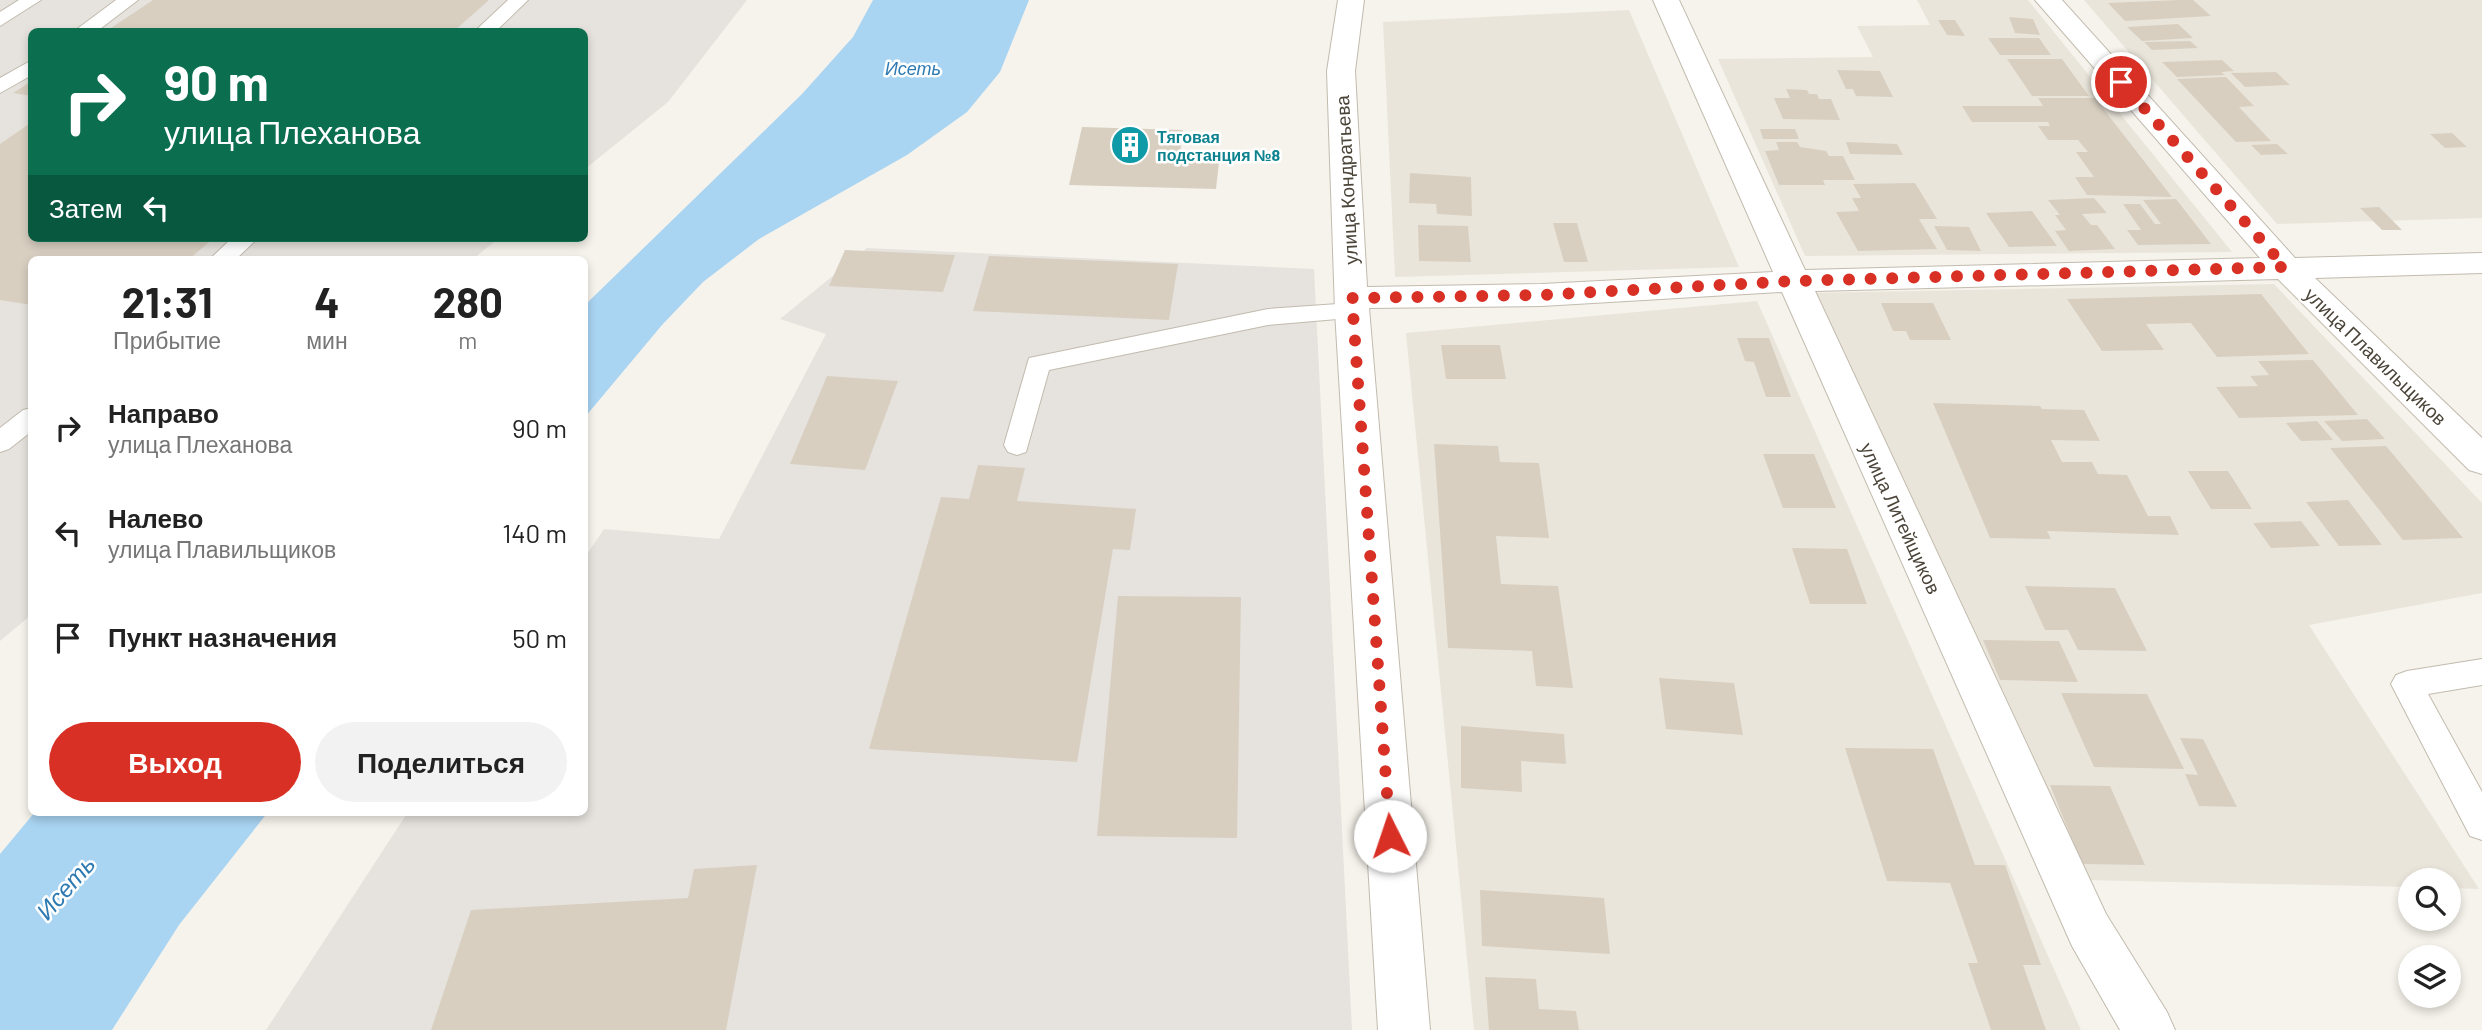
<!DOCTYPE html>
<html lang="ru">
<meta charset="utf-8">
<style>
:root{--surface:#fff;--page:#f2f2f2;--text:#222;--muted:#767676;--accent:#d93025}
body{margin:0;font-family:Barlow,sans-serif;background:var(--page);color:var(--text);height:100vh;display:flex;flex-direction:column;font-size:26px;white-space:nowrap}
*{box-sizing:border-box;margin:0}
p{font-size:23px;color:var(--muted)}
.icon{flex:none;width:38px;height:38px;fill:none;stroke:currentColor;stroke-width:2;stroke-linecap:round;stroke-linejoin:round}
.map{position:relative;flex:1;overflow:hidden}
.drawer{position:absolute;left:28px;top:256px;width:560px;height:560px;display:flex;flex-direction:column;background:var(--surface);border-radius:10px;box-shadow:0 4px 10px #0003}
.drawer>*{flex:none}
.banner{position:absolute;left:28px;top:28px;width:560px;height:214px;border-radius:10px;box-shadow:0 4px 10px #0003;background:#0b6e4f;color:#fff;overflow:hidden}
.buttons{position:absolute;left:2398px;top:868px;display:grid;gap:14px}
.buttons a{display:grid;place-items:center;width:63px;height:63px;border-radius:50%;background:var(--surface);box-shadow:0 4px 10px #0003;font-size:35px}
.pin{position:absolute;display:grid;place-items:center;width:60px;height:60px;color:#fff;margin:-30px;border:4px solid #fff;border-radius:50%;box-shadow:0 2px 7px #0007}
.me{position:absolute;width:77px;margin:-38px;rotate:356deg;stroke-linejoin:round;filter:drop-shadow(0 0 5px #0008)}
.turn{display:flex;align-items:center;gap:24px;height:147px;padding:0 21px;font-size:32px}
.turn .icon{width:91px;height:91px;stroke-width:2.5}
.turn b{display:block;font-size:49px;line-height:60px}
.then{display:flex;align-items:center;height:66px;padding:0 21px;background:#0003;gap:14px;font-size:26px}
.eta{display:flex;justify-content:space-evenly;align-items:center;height:119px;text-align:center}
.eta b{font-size:42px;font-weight:700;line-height:49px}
.primary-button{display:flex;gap:14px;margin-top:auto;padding:14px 21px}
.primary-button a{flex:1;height:80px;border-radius:42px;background:var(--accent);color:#fff;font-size:28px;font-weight:700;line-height:80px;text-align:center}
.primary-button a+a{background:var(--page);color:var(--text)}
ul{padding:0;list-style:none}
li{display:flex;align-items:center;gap:21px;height:105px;padding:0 21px}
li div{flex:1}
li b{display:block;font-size:26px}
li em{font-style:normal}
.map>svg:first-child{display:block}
.residential{fill:#eae5da}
.industrial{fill:#e6e2dd}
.water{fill:#a9d4f2}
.building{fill:#d8cfc1}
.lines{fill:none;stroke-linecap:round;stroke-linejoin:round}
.lane-casing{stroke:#c2bbae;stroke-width:2}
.street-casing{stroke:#c2bbae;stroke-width:2}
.lane{fill:#fff;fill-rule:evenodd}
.street{fill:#fff;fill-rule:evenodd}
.route{stroke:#d93025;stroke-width:12;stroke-dasharray:0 21.6}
.labels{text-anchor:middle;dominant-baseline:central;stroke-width:5;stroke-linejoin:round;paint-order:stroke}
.far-culture-label{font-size:16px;font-weight:bold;fill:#0d838f;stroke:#fff;text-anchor:start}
.far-water-label{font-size:18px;font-style:italic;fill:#2e7ab2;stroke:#fff}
.street-label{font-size:19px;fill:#4b4439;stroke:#fff}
.near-water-label{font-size:24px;font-style:italic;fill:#2e7ab2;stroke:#fff}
</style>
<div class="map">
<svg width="2482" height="1030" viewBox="0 0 2482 1030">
<rect width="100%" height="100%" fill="#f6f3ec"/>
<path class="residential" d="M1917,0H2028L2232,252L1805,256L1718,59L1873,57L1857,26L1930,25Z
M2084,0H2482V218L2277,224Z
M1629,10L1739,267L1395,277L1383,22Z
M2274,284L2482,503V593L2309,625L2479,889L2448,888V880H2410V887L2083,880L1810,293Z
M1757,301L2081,1030H1474L1406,333Z"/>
<path class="industrial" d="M0,0H747L668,102L585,169L584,32H32V238H499L473,259H32L31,615L0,641Z
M867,248L1314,269L1352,1030H266L408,812H584L585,557L604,529L719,539L826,334L780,319Z"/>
<path class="water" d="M873,0H1029L1000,72L967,112L907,155L759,239L703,282L662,325L585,417V305L802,94L853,37Z
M35,812H268L179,925L112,1030H0V854Z"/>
<path class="building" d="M153,0H489L453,32H105Z
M2180,0H2193L2211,16L2125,21L2108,3Z
M2009,17L2033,19L2040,35L2015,33Z
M1938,20H1955L1965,36L1947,35Z
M2178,24L2193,38L2142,41L2127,27Z
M1988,38H2039L2051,55H2000Z
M2190,41L2198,48L2152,50L2144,42Z
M2007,59H2062L2089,96H2032Z
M2222,60L2234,71L2221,72L2225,75L2177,77L2162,62Z
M1837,70L1880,71L1893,97L1856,96L1853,89H1846Z
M2276,72L2290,85L2245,87L2231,73Z
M2226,77L2254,106L2239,107L2271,141L2236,142L2177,79Z
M32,81V96L13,93Z
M1786,89L1807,90L1809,94H1817L1819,99H1831L1840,120L1783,119L1774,98H1790Z
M2038,98H2095L2172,197L2087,195L2075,177H2094L2076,152H2088L2078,140H2048L2038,126H2050L2048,122H1972L1962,106H2043Z
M32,122V238H214L189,259H32V305L0,300V144Z
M1082,127L1183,130L1179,161L1219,162L1216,189L1069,185Z
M1760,129H1795L1799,139H1763Z
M2452,133L2467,147L2445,148L2430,134Z
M1776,142H1797L1800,147L1826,151L1829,156H1843L1855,180H1823L1825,185H1779L1765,151L1779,150Z
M1846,142L1897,144L1903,155L1850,154Z
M2277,144L2288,154L2261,155L2251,145Z
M1410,173L1471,177L1472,216L1437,214L1436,204L1409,203Z
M1915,183L1937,219H1919L1937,249L1858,251L1836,212L1859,211L1852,198H1861L1853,184Z
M2094,198L2107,213L2082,214L2091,225H2097L2115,249L2069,251L2055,231L2066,230L2055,215H2060L2048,200Z
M2176,199L2211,244L2138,245L2127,230H2141L2123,204H2140L2155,224H2161L2143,200Z
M2379,207L2402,230H2382L2360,208Z
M2032,211L2057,246L2009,247L1986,213Z
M1553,223H1577L1588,262H1564Z
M1418,225L1468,226L1471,262L1419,261Z
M1934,226L1969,227L1981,251L1947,250Z
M845,250L955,255L943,292L829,286Z
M989,256L1178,264L1169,320L973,311Z
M2261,294L2309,354L2217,357L2191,323L2146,324L2164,350L2102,351L2067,299Z
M1881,303H1933L1951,340H1910L1906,331H1893Z
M1737,338H1769L1791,397H1766L1754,362L1745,361Z
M1441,345H1500L1506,379H1446Z
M2313,360L2358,415L2239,418L2216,387L2258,386L2250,376L2269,375L2258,361Z
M827,376L898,381L865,470L790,464Z
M1933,403L2040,406L2042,409L2084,410L2100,441L2051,440L2062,462H2092L2098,474L2127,475L2148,516H2170L2179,535L2047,531L2051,539L1990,538Z
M2367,419L2385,439L2342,441L2324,421Z
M2317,421L2333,440L2301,441L2286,423Z
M1434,444L1498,446L1500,462L1539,463L1549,538L1496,536L1501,584L1558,586L1573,688L1536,686L1532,651L1448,648Z
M2386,446L2463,538L2403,540L2330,448Z
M1763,454H1814L1836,508H1783Z
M978,465L1025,468L1017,501L1136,509L1130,550L1113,549L1077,762L869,749L941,497L969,499Z
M2188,471H2228L2252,509H2211Z
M2348,500L2382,545L2339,546L2306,502Z
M2301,521L2320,546L2271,548L2253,523Z
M1792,548L1847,549L1867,604H1810Z
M2025,586L2115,588L2147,651L2078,650L2068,630H2045Z
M1118,596L1241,597L1237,838L1097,836Z
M1983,640L2059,641L2078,682L2000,680Z
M1659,678L1734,683L1743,735L1666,729Z
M2061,693L2147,694L2184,769L2094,767Z
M1461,726L1564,734L1566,764L1521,761L1522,792L1461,788Z
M2180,738L2203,739L2237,807L2199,806L2185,774L2198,775Z
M1845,748L1933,749L1975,865H2005L2041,965H2023L2046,1030H1991L1968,963H1978L1950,883L1887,881Z
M2050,785L2110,786L2145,865L2082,864Z
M757,865L726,1030H431L471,910L688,898L694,869Z
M1480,890L1604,898L1610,954L1482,946Z
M1485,977L1536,979L1539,1009L1576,1011L1579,1030H1489Z"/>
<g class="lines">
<defs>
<path id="lane" d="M19,0H41L0,26V12Z
M116,0H138L96,32H73Z
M508,0H528L495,32H474Z
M32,60V75L0,93V78Z
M232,238H258L236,259H210Z
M1352,303L1361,305L1364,311L1361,317L1268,325L1049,370L1026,452L1017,455L1008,452L1004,445L1029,358L1268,309Z
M32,408V431L9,449L0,452V428L23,410Z
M2482,659V685L2428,694L2482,792V840L2470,836L2391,684L2396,675L2407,671Z"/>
<path id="street" d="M1338,0H1364L1355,71L1367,287L1542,284L1773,272L1653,0H1679L1805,270L2260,258L2035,0H2062L2295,258L2482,253V273L2315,278L2482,438V474L2469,470L2278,279L1815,291L2106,914L2167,1012L2175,1030H2120L2072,946L1782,292L1542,306L1369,308L1430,1030H1378L1335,311L1327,71Z"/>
</defs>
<use href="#lane" class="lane-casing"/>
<use href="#street" class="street-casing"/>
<use href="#lane" class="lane"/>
<use href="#street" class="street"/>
</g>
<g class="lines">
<path class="route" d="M1390,836L1352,298L1542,295L1793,281L2285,267L2121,82"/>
</g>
<defs>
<symbol id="building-disc" viewBox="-11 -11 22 22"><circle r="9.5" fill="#0f9aa8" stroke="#fff"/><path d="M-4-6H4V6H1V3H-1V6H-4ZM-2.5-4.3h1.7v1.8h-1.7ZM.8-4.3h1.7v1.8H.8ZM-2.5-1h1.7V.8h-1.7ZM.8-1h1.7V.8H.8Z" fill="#fff"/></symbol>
</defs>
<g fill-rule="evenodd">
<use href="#building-disc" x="1108" y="123" width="44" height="44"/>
</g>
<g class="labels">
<g class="far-culture-label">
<text x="1157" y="136">Тяговая<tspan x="1157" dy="18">подстанция №8</tspan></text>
</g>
<g class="far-water-label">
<text x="913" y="68">Исеть</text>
</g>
<g class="street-label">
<text transform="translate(1346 180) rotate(-93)">улица Кондратьева</text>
<text transform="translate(2376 356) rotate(44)">улица Плавильщиков</text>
<text transform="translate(1901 518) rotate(65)">улица Литейщиков</text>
</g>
<g class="near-water-label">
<text transform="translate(65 887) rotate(-49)">Исеть</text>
</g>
</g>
</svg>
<div class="buttons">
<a><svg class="icon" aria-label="search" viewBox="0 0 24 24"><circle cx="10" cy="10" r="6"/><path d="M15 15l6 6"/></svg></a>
<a><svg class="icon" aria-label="layers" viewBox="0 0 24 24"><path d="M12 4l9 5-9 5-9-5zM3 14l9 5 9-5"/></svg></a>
</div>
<div class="pin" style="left:2121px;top:82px;background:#d93025"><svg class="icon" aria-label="arrive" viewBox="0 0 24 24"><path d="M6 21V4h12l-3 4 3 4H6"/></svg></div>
<svg class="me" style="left:1390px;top:836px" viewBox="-20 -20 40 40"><circle r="19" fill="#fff"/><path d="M0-13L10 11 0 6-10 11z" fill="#d93025"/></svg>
<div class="banner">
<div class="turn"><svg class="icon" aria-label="right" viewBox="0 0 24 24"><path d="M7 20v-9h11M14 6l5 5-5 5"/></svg><div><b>90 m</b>улица Плеханова</div></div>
<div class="then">Затем<svg class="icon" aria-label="left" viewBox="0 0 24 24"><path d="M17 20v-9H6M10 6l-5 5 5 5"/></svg></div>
</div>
<section class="drawer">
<div class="eta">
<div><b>21:31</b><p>Прибытие</p></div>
<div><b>4</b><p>мин</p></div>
<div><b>280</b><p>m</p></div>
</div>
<ul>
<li><svg class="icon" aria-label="right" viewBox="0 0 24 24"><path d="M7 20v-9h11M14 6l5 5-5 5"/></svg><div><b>Направо</b><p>улица Плеханова</p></div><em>90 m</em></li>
<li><svg class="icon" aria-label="left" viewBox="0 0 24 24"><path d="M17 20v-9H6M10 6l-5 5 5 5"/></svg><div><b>Налево</b><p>улица Плавильщиков</p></div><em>140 m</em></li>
<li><svg class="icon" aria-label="arrive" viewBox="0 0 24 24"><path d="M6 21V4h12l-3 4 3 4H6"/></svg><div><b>Пункт назначения</b></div><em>50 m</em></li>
</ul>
<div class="primary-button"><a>Выход</a><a>Поделиться</a></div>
</section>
</div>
